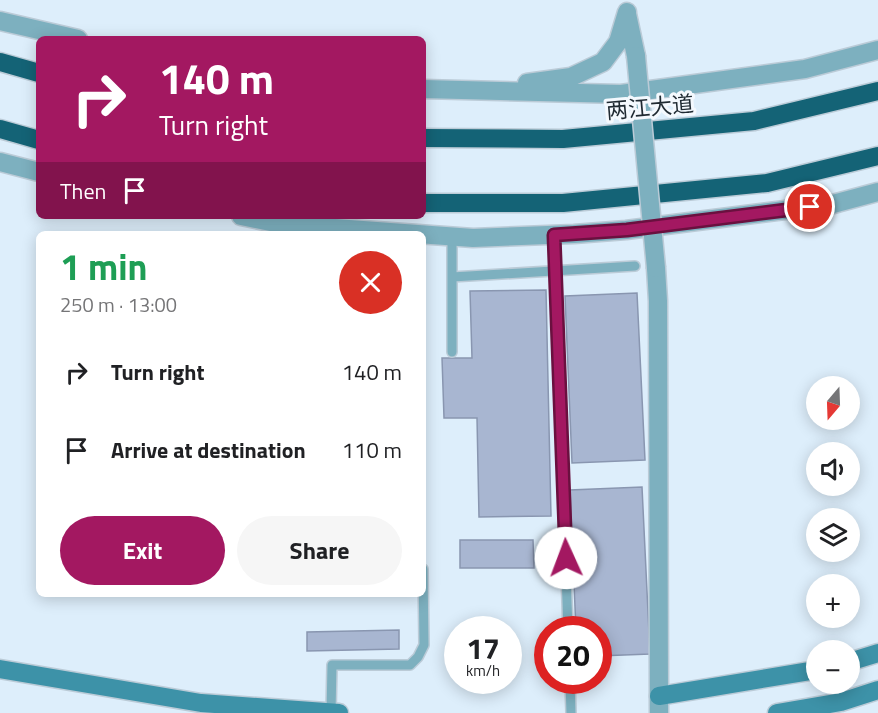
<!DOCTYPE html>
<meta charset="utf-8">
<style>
:root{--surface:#fff;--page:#f6f6f6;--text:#202124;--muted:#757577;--accent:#a31861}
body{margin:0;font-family:"Titillium Web","Noto Sans SC",sans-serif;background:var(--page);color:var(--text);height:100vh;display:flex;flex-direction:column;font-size:22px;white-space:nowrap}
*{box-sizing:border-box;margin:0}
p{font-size:20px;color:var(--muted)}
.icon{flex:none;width:33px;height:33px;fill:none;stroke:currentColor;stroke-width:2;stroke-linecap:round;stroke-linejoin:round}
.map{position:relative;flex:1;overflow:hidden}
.panel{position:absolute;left:36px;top:231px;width:390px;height:366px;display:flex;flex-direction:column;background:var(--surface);border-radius:9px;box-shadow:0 3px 15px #0003}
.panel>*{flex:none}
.hud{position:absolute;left:36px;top:36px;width:390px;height:183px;border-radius:9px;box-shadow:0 3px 15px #0003;background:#a31861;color:#fff;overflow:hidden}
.needle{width:39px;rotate:199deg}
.buttons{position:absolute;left:806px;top:376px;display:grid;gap:12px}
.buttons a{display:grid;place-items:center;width:54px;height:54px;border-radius:50%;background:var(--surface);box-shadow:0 3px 15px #0003;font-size:30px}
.speed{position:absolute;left:444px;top:616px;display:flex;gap:12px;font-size:30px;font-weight:700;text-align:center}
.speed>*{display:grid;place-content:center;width:78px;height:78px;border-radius:50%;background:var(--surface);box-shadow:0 3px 15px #0003;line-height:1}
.speed small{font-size:15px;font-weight:400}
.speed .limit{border:9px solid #d22;background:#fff;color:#111}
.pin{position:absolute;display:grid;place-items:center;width:51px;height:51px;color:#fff;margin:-26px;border:3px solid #fff;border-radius:50%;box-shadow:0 2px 6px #0007}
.me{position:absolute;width:66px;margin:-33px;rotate:358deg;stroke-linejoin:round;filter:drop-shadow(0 0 4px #0008)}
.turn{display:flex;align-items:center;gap:21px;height:126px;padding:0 24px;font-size:27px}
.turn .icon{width:78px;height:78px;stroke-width:2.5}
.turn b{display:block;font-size:42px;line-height:51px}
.then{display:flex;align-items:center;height:57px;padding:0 24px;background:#0003;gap:12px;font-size:22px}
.round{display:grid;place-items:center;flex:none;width:63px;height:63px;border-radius:32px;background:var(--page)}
.head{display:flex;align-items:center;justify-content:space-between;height:102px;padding:0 24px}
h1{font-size:36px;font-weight:700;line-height:45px;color:#1e9e55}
.cta{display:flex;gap:12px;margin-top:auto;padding:12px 24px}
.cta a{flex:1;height:69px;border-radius:36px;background:var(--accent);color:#fff;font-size:24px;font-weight:700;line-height:69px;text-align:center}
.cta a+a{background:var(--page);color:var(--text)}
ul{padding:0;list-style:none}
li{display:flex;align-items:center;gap:18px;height:78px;padding:0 24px}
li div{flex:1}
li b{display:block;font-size:22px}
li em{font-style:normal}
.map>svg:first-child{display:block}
.building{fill:#a8b6d1;stroke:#8996b0;stroke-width:1.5}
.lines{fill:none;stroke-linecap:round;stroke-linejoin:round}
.lane-casing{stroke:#bbcbd7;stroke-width:12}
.street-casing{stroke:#bbcbd7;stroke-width:21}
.secondary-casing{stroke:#bbcbd7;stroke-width:21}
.highway-casing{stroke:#bbcbd7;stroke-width:21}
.lane{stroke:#7db0bf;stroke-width:9}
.street{stroke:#7db0bf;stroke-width:18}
.secondary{stroke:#3d92a8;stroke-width:18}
.highway{stroke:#146376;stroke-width:18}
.street-bridge-casing{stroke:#bbcbd7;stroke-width:21;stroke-linecap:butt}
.street-bridge{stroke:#7db0bf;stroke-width:18}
.route-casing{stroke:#6a103f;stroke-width:15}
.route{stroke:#a31861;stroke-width:10}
.labels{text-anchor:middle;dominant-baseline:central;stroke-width:6;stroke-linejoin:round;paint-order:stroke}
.street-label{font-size:22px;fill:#1f2a32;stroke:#f4f9fe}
</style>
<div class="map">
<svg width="878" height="713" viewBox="0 0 878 713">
<rect width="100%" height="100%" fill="#ddeefb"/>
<path class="building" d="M546,290L551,516L479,517L477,418H444L442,358H472L470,291Z
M637,293L645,460L572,463L565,296Z
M642,487L650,654L598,656V630H576L570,490Z
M460,540H533L534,568H460Z
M399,630V649L307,651V632Z"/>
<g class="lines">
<defs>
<path id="lane" d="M554,235L568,630
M452,277L635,266
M452,352V236
M570,681L571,713
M331,712L332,665H410L418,657L424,645L423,569"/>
<path id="street" d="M627,14L636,56
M0,21L78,39
M527,83L571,77L603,62L618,42L627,12
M423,89L621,94L805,69L878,50
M0,162L39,172
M241,216L280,224L473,238L574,234L626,230L833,204L878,192
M656,268L658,301L659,713"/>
<path id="secondary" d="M849,662L878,653
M0,669L201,703L339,713
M659,696L816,670
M777,713L841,702L878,690"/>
<path id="highway" d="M0,62L39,73
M0,129L39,140
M423,138L563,139L754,121L878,91
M423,203H563L767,183L878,156"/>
</defs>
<use href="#lane" class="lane-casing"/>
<use href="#street" class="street-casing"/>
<use href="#secondary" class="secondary-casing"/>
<use href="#highway" class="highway-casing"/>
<use href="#lane" class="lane"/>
<use href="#street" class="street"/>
<use href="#secondary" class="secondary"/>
<use href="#highway" class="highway"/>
<defs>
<path id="street-bridge" d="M636,56L656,268"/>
</defs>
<use href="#street-bridge" class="street-bridge-casing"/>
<use href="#street-bridge" class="street-bridge"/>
</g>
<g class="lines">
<defs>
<path id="route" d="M566,558L554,235L627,230L810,207"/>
</defs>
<use href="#route" class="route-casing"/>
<use href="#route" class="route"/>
</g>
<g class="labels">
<g class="street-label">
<text transform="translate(650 107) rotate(-5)">两江大道</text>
</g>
</g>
</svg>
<div class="buttons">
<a><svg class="needle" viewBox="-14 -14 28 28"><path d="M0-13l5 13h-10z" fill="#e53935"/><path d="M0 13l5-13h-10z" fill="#757577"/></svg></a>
<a><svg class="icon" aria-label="sound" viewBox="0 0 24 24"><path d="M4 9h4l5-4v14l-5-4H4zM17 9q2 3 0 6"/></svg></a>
<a><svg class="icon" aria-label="layers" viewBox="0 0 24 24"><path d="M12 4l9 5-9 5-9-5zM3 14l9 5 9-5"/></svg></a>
<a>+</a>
<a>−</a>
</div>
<div class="speed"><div>17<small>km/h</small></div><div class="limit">20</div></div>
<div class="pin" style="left:810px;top:207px;background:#d93025"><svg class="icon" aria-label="arrive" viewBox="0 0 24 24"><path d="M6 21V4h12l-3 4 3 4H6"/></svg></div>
<svg class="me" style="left:566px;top:558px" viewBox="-20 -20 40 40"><circle r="19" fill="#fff"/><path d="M0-13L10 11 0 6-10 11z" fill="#a31861"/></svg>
<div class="hud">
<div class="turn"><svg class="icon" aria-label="right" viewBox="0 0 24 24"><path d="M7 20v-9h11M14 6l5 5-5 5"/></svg><div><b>140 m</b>Turn right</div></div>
<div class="then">Then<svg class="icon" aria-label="arrive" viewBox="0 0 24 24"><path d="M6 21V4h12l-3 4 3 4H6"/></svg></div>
</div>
<section class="panel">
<div class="head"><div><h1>1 min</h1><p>250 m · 13:00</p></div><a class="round" style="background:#d93025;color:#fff"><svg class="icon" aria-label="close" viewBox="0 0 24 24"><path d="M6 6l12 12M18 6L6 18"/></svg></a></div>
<ul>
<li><svg class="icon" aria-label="right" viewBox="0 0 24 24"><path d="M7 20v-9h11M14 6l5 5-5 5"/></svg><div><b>Turn right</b></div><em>140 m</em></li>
<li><svg class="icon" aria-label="arrive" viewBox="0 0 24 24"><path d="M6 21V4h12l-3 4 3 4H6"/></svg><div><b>Arrive at destination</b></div><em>110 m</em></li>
</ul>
<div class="cta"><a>Exit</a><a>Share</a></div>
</section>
</div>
